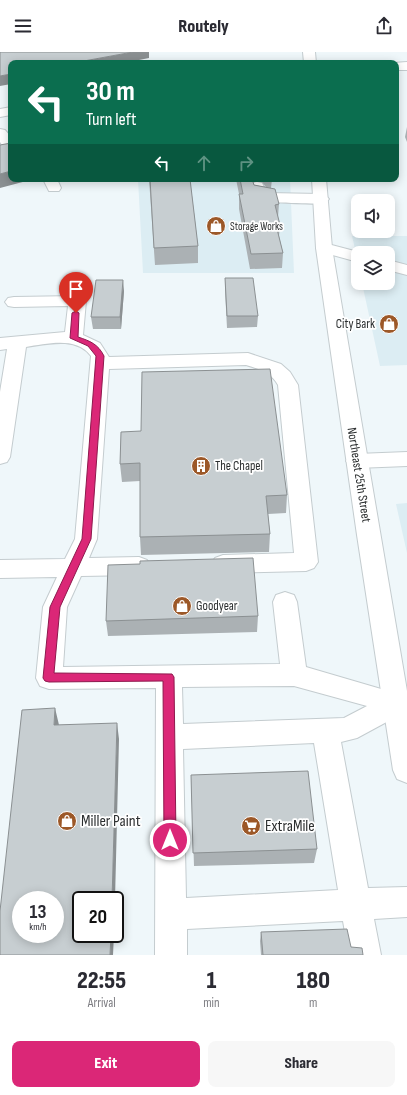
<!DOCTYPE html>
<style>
:root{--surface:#fff;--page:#f7f7f7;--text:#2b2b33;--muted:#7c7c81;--accent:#db2777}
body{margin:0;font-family:"Sofia Sans Condensed",sans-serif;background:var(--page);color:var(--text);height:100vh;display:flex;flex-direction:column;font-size:15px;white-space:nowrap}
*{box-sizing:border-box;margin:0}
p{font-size:13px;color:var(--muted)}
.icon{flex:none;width:22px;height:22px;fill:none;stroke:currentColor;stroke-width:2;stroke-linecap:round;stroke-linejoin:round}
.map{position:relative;height:903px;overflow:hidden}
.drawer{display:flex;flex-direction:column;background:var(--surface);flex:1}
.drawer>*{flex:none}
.hud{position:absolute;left:8px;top:8px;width:391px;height:122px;border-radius:8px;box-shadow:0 2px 10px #0003;background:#0b6e4f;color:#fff;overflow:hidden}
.fabs{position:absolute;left:351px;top:142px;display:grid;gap:8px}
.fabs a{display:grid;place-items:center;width:44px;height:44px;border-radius:8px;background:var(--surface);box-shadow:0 2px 10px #0003;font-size:20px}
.speed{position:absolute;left:12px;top:839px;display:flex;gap:8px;font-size:20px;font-weight:700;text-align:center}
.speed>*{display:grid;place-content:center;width:52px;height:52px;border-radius:50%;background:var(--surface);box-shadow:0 2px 10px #0003;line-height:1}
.speed small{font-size:10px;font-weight:400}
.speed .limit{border:2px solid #111;border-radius:6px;background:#fff;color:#111}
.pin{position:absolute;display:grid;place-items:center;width:34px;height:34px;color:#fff;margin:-41px -17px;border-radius:50% 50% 50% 0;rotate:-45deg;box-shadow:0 0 4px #0007}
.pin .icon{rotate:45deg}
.me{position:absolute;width:44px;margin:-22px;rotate:0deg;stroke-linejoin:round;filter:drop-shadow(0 0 3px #0008)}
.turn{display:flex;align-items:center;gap:14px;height:84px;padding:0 12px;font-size:18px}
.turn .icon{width:52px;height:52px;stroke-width:2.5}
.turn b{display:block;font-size:28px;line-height:34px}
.lanes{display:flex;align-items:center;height:38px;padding:0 12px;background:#0003;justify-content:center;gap:20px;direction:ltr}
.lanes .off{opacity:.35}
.eta{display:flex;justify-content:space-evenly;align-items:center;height:68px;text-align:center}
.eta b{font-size:24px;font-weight:800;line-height:28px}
.primary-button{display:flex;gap:8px;margin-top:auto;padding:8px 12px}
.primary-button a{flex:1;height:46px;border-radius:8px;background:var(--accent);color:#fff;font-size:16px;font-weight:800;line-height:46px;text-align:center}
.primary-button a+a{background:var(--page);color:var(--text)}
header{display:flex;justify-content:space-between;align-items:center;height:52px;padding:0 12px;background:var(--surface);font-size:18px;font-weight:800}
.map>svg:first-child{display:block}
.built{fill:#dcedf3}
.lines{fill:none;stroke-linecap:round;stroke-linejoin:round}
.minor-casing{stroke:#c4cccf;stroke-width:2}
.major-casing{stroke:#c4cccf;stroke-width:2}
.minor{fill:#fff;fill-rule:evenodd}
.major{fill:#fff;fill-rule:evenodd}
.wall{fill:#abb1b4;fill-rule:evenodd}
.shaded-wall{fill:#8b9092}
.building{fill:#c7ced1;stroke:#8b9092;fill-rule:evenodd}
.route{fill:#db2777;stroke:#8e194d}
.labels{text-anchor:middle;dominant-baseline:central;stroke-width:3.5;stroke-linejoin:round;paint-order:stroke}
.far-poi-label{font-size:11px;fill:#2b2e2f;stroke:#fff;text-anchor:start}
.poi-label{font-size:13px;fill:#2b2e2f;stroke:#fff;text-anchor:start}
.street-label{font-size:13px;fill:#2b2e2f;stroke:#fff}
.near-poi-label{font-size:16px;fill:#2b2e2f;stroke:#fff;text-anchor:start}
</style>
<header><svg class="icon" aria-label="menu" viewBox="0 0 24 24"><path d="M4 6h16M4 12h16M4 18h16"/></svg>Routely<svg class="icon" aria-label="share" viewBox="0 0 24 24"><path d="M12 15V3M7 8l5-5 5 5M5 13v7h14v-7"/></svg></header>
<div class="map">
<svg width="407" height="903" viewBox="0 0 407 903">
<rect width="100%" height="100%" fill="#eff7fa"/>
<path class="built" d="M138,127H290L294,221H143Z
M352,184H407V313L380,314L362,231H388V201H358V210Z
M407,451V501L396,452Z"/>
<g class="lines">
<defs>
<path id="minor" d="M407,10V18H396V11H393Z
M11,55V63L0,65V57Z
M0,77L5,78L11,85V93H2L0,90Z
M43,127H57L61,136L59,139H49Z
M257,130L262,131L267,141L321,142L326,144L329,147L326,150L321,152C309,151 262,152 254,146C251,143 251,138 250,134L252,131Z
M324,191L362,201H358V210L318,199L316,196L318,193Z
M388,208L407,213V223L388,218Z
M77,244L83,245L86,249L83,283L100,291L109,305L248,301L281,312L290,320L298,333L318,510L314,516L306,519L223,521L215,518L211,512L215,506L223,503L294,501L278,333C271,320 259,317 246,313L109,317L97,487L89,506L139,505L147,508L151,514L147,520L139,523L81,524L67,555L63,615L280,612L273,550L276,543L285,540L294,543L297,550L306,615L405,644L407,647L405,660L357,686L341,690L368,836L407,835V865L374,867L381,903H349L343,869L187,877V903H155L156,636L49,637L40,634L36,626L43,555L57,525L0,526V508L65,507L75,487L91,304C76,284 47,292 26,295L10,405L7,410L0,412V340L7,297L0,298V286L65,280L68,254L14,255L8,254L5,250L8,246L14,245ZM294,634L367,654L344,666L183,672L182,635ZM314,691L338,838L186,846L183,697Z
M407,400V414L357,416L350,414L346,409L350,404L357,402Z"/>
<path id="major" d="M303,0H315L316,11H304Z
M312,127H326L332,196L407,639V731L397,727L393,718L357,483L316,196Z"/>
</defs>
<use href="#minor" class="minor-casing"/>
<use href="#major" class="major-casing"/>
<use href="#minor" class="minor"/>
<use href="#major" class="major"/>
</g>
<path class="wall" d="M407,75V90L405,85Z
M149,127H190L198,194V211L155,213Z
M236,127H272L271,136L279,152L278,165L280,173L279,184L283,201L282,216L250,217L239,157V142ZM253,130H262L266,135L254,133Z
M225,226L258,264L257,275L227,276L225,238Z
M124,239L121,277H93L91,265Z
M121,380L287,443L286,461L268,462L270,482L269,500L141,503L140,485V429L122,430L120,412Z
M140,512L258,564L257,580L108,584L106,569Z
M191,723L317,797L314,811L194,814Z
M261,880L351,895L363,903H261L260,889Z"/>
<path class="shaded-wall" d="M133,0H149V6L124,11H73Z
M11,22V32L0,34V24Z
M11,119V127H34L0,136V122Z
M123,228L124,239L121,277L120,265Z
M55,656L59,673H54Z
M117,671L119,687L115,848H112Z
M111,882H114L113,903H110Z"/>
<path class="building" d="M0,0H133L73,11H11V22L0,24Z
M11,91V119L0,122V93Z
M150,127H190L198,194L154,196Z
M240,127H252L254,133L275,137L279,152L275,153L280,173H276L283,201L251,202L239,142H243Z
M225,226H253L258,264H227Z
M96,228H123L120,265H91Z
M270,317L287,443L266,444L270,482L140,485V411L120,412L121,380L141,379L142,320Z
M253,506L258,564L106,569L108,513L140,512V509Z
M55,656L54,673L117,671L112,848H81V882H111L110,903H0V859L22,658ZM21,848H55V882H21Z
M308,719L317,797L193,801L191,723Z
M347,877L351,895L362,896L363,903H263L261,880Z"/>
<path class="route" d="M76,259L79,261L78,285C90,289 98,292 104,304L91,487L60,555L54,621L172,622L174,625L176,788L174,792L170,794L166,792L164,788L163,629L49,630L45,629L43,626L50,555L82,487L96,304L88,294L70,286L72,261Z"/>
<defs>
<symbol id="shop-disc" viewBox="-11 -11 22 22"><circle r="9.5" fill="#9c5828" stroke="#fff"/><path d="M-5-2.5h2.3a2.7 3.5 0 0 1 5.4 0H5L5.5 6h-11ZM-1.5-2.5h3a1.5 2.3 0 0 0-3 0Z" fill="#fff"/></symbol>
<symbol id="building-disc" viewBox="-11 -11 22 22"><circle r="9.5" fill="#9c5828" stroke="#fff"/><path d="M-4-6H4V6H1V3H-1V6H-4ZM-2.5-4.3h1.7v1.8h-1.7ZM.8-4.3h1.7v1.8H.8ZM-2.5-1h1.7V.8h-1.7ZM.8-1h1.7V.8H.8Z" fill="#fff"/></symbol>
<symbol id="supermarket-disc" viewBox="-11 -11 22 22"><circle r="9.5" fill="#9c5828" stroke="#fff"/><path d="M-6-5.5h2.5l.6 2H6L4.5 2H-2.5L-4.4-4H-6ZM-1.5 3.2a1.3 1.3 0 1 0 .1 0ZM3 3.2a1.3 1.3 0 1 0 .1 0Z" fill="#fff"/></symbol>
</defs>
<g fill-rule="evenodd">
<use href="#shop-disc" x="205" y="163" width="22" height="22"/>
<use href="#shop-disc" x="378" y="261" width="22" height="22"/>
<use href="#building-disc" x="190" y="403" width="22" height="22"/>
<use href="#shop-disc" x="171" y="543" width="22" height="22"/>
<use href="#shop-disc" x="56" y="758" width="22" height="22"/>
<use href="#supermarket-disc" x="240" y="763" width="22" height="22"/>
</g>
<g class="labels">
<g class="far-poi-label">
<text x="230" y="174">Storage Works</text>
</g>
<g class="poi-label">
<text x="375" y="272" text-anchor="end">City Bark</text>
<text x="215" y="414">The Chapel</text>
<text x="196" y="554">Goodyear</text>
</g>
<g class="street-label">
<text transform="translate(359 423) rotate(81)">Northeast 25th Street</text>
</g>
<g class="near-poi-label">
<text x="81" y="769">Miller Paint</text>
<text x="265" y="774">ExtraMile</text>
</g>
</g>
</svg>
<div class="fabs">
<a><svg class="icon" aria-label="sound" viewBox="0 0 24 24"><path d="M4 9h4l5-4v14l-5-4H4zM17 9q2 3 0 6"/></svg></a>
<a><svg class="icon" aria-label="layers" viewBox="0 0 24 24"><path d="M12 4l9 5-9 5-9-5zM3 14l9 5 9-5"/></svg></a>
</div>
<div class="speed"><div>13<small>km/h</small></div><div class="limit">20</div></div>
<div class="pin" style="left:76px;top:261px;background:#d93025"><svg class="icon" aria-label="arrive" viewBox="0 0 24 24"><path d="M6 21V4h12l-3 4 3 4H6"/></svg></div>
<svg class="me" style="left:170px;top:788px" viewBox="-20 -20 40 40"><circle r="17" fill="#db2777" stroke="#fff" stroke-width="3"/><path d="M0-11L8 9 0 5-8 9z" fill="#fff"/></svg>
<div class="hud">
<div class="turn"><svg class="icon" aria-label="left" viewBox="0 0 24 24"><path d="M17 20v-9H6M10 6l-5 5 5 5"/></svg><div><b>30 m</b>Turn left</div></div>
<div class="lanes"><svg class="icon" aria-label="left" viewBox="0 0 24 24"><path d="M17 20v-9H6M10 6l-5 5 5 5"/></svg><svg class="icon off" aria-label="ahead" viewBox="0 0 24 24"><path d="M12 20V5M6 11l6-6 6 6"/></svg><svg class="icon off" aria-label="right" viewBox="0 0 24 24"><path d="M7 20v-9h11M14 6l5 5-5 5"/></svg></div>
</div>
</div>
<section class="drawer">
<div class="eta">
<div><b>22:55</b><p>Arrival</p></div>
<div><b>1</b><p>min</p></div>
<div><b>180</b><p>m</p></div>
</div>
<div class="primary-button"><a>Exit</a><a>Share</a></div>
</section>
